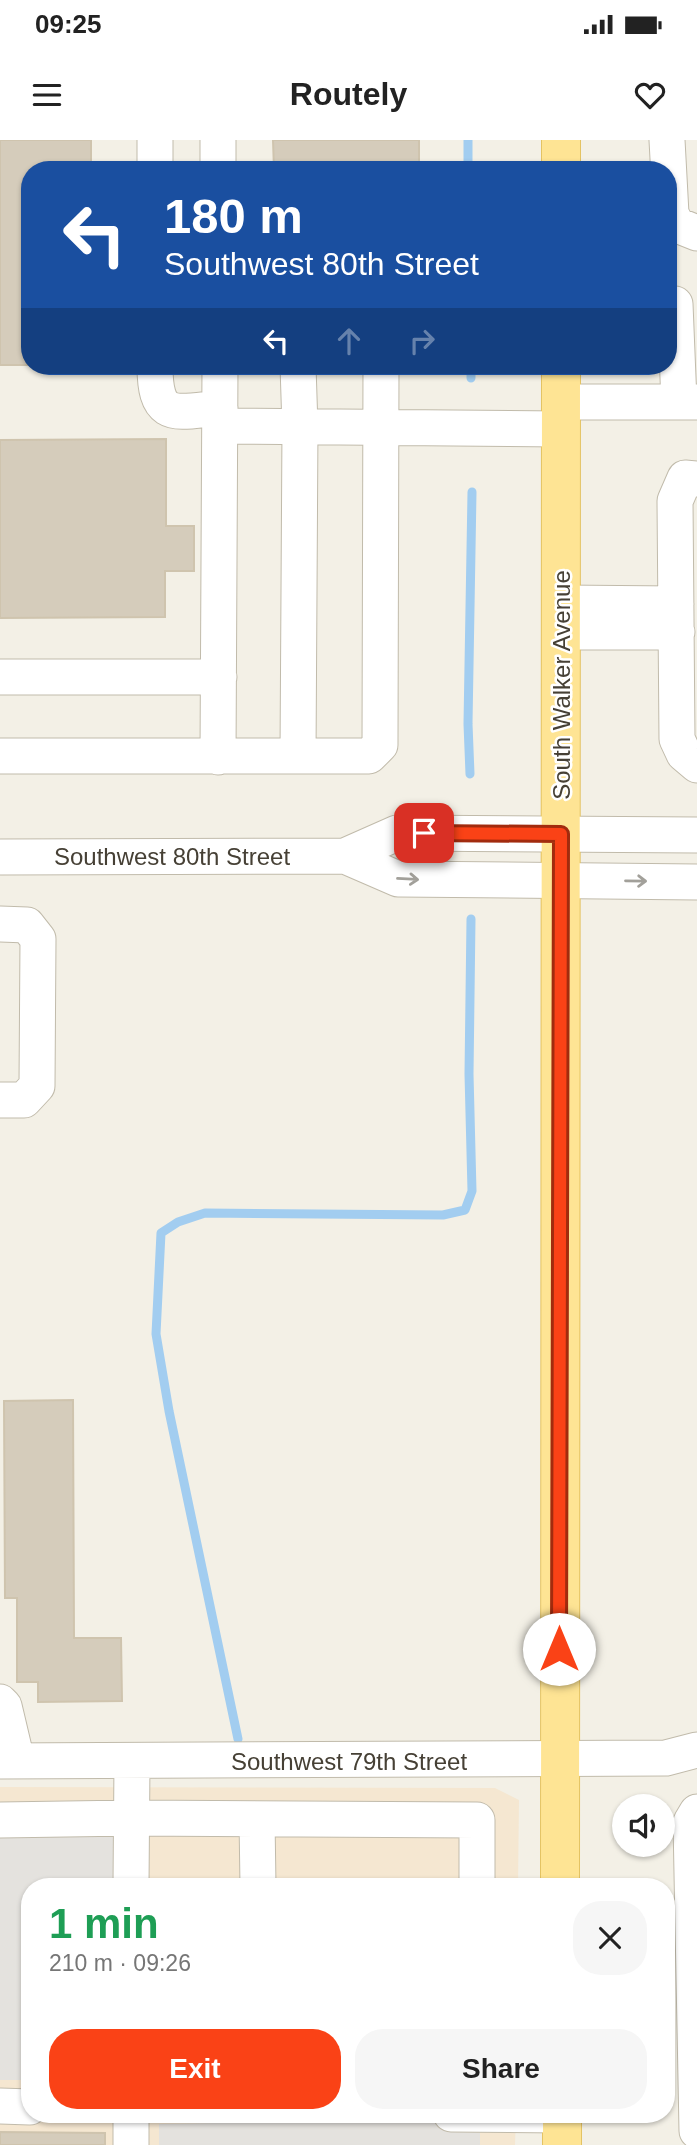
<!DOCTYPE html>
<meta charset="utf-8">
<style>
:root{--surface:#fff;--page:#f6f6f6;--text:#222;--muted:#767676;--accent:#fa4216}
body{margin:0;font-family:Arial,sans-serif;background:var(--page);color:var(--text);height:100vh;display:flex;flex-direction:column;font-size:26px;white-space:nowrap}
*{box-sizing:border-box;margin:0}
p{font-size:23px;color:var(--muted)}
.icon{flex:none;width:38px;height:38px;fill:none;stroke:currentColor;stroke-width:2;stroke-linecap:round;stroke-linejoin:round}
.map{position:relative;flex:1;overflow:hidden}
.details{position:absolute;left:21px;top:1738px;width:654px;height:245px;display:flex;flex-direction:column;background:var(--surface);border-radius:28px;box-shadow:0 2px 5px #0004}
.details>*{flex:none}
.banner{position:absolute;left:21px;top:21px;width:656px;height:214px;border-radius:28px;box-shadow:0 2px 5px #0004;background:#1a4fa0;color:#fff;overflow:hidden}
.fabs{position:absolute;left:612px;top:1654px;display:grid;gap:14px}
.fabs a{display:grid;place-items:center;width:63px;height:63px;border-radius:50%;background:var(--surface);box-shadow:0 2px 5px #0004;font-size:35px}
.pin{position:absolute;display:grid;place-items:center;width:60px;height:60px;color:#fff;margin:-30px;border-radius:14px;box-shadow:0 4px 10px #0006}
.me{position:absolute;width:77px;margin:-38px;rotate:0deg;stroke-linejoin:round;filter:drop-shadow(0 0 5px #0008)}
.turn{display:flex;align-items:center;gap:24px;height:147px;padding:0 28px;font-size:32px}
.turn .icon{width:91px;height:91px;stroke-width:2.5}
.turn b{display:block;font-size:49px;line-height:60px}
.lanes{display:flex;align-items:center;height:66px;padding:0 28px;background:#0003;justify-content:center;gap:35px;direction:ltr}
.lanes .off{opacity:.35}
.round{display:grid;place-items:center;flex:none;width:74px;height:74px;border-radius:28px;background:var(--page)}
.overview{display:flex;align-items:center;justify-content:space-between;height:119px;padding:0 28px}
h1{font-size:42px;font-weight:700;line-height:52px;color:#1e9e55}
.action{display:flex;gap:14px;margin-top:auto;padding:14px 28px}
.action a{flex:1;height:80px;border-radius:28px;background:var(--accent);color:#fff;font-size:28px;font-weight:700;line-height:80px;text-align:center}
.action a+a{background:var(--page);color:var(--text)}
.status{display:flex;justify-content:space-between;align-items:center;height:49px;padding:0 35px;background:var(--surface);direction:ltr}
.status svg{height:19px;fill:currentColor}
header{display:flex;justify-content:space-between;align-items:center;height:91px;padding:0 28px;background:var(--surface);font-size:32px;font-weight:700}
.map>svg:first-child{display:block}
.commercial{fill:#f5e7d1}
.parking{fill:#e4e2de}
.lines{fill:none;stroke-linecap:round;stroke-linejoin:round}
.stream{stroke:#a2cdf0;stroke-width:9}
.building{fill:#d5ccbb;stroke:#cfc4ae;stroke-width:2}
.minor-casing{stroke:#c1bbab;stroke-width:37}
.major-casing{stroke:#e4c363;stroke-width:40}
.minor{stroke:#fff;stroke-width:35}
.major{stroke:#fee494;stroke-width:38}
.oneway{stroke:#a2a09a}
.route-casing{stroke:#a22b0e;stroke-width:18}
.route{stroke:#fa4216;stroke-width:12}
.labels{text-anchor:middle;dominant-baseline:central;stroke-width:5;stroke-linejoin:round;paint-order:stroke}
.street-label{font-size:24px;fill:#464035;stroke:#fff}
</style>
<div class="status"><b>09:25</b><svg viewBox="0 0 49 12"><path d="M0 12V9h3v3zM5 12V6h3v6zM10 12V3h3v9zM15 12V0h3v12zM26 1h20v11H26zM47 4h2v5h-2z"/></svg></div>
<header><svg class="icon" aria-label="menu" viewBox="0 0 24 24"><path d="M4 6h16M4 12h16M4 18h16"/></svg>Routely<svg class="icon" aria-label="heart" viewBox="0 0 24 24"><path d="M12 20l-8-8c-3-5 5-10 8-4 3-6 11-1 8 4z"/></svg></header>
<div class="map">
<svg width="697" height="2005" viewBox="0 0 697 2005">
<rect width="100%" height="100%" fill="#f3f0e6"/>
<path class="commercial" d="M0,1647L495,1648L519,1660L518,1746H30V1974H516L515,2005H0Z"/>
<path class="parking" d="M118,1680V1746H30V1940H0V1681Z
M480,1978V2005H159V1984Z"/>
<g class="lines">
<path class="stream" d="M468,30V0
M471,226V238
M470,634L468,584L472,352
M238,1599L169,1271L156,1194L161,1093L178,1082L205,1073L443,1075L465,1070L472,1051L469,934L471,779"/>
</g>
<path class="building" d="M0,0H91V30H30V225H0Z
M273,0H419V30H274Z
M166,299V386H194V431H165V477L0,478V300Z
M73,1260L74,1498H121L122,1561L38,1562V1542H17V1458H5L4,1261Z
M0,1992L105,1993V2005H0Z"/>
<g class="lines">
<defs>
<path id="minor" d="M155,0V30
M218,0V30
M667,0L671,74L677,85L697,93
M675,164L679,262
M155,226C155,282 175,272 220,268
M561,262H697
M221,286L561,289
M697,339L685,338L675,361L677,599L684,614L697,625
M561,463L676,464
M561,492H677
M0,537H219
M0,616H369L380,605L381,226
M298,616L300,287L298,226
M218,617L220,226
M345,716L398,739L697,742
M0,717L345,716L397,693L697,695
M0,784L27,785L38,799L37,946L24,960H0
M0,1562L4,1566L17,1621
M0,1621L666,1618L697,1610
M697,1672L691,1682L697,1991
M257,1679L258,1746
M0,1680L132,1678L477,1680V1746
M131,1746L132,1621
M0,1966L30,1967
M131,1974V2005
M451,1974L562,1975"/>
<path id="major" d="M561,0V30
M560,1746L561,226
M562,2005V1974"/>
</defs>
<use href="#minor" class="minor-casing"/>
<use href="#major" class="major-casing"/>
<use href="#minor" class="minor"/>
<use href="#major" class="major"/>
</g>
<defs><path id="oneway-shaft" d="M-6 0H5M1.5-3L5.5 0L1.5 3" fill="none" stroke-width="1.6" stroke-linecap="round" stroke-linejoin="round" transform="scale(1.75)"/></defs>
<g class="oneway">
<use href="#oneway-shaft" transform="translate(408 739) rotate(3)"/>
<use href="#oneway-shaft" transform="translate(636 741) rotate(1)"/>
</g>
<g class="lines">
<defs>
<path id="route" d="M424,693L561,694L559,1509"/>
</defs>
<use href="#route" class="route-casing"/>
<use href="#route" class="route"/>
</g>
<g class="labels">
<g class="street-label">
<text transform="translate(561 545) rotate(-90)">South Walker Avenue</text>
<text x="172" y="716">Southwest 80th Street</text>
<text x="349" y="1621">Southwest 79th Street</text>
</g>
</g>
</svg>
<div class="fabs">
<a><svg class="icon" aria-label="sound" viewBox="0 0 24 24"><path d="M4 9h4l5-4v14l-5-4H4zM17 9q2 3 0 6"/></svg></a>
</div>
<div class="pin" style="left:424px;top:693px;background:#d93025"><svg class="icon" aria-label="arrive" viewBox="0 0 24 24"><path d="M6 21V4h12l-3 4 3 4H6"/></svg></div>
<svg class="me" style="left:559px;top:1509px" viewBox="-20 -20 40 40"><circle r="19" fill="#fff"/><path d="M0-13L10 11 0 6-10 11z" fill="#fa4216"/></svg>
<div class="banner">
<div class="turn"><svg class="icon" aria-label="left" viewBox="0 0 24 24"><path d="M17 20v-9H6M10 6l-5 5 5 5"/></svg><div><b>180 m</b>Southwest 80th Street</div></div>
<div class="lanes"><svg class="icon" aria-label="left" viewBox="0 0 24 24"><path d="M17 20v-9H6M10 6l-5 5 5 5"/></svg><svg class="icon off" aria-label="ahead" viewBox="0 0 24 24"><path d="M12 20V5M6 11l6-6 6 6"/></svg><svg class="icon off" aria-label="right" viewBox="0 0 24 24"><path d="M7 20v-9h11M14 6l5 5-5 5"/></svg></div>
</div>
<section class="details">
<div class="overview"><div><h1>1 min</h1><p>210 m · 09:26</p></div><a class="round"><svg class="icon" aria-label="close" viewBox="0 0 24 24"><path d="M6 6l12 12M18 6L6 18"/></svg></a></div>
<div class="action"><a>Exit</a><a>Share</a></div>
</section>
</div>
